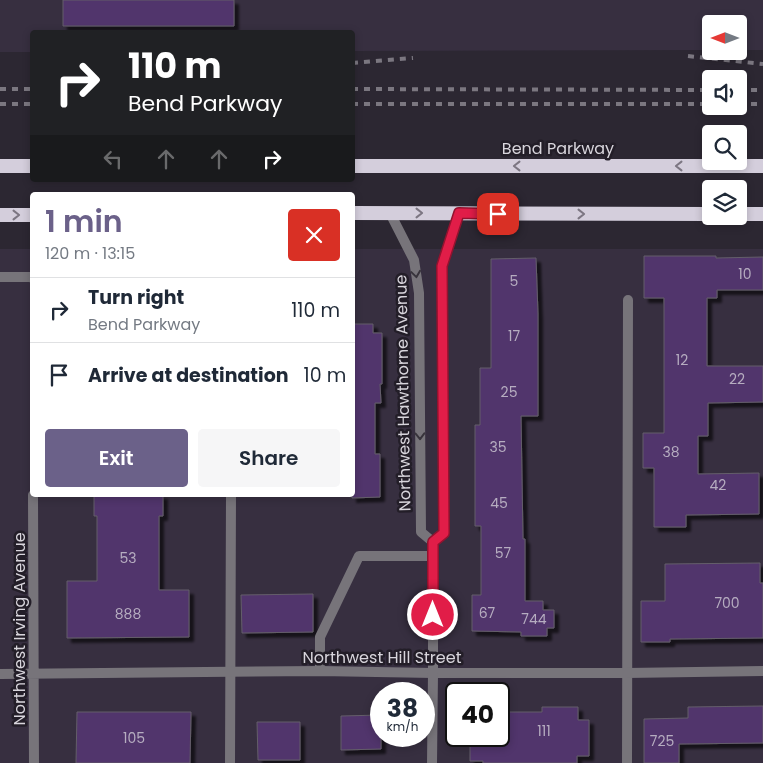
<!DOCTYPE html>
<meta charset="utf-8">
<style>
:root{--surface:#fff;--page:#f6f6f7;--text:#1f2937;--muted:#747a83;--line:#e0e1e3;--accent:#6b6189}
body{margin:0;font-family:Poppins,sans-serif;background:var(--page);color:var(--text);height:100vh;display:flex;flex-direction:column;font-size:19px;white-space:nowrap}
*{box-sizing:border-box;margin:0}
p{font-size:16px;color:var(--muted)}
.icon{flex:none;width:28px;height:28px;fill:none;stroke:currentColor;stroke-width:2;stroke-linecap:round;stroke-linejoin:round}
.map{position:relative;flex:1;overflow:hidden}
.panel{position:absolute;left:30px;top:192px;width:325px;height:305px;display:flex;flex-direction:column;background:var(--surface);border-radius:5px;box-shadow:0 2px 8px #0003}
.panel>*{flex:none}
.guide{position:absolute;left:30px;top:30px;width:325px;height:152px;border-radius:5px;box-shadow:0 2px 8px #0003;background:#202124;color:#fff;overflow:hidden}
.needle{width:32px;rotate:270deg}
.buttons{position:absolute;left:702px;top:15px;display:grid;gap:10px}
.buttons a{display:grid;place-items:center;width:45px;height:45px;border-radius:5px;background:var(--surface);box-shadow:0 2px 8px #0003;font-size:25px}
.speed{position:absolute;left:370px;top:682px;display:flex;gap:10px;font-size:25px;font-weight:700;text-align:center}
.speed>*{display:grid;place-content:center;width:65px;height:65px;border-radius:50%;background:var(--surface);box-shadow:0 2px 8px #0003;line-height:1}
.speed small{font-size:12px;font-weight:400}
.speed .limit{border:2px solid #111;border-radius:8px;background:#fff;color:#111}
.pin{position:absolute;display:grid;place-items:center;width:42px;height:42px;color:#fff;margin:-21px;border-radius:10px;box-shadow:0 2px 8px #0006}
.me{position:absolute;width:55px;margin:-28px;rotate:0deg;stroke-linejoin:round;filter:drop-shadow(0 0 4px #0008)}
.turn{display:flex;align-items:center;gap:18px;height:105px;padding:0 15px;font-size:22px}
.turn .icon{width:65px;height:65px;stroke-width:2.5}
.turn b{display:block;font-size:35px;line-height:42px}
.lanes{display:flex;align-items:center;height:48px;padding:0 15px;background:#0003;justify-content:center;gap:25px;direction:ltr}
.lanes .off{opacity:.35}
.round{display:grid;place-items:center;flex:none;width:52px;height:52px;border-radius:5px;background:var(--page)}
.headline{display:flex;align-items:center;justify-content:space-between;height:85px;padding:0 15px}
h1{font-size:30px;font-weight:600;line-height:38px;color:var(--accent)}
.primary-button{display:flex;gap:10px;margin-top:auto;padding:10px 15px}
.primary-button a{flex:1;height:58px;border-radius:5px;background:var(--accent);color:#fff;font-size:20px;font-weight:600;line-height:58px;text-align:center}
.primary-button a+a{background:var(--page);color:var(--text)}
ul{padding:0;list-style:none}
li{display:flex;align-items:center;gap:15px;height:65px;padding:0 15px;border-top:1px solid var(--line)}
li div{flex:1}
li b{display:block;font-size:19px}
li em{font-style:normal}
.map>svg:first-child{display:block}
.built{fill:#372f40;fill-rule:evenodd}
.building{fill:#51356c;stroke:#645e6a;filter:url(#shadow)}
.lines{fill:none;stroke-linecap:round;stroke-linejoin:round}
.service{stroke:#77747a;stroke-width:10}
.minor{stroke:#77747a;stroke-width:10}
.tertiary{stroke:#77747a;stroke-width:10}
.trunk{stroke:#d4cedc;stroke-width:14}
.rail{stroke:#7b7780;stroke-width:4;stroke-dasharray:6 6;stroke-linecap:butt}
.oneway{stroke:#7c7682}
.oneway2{stroke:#38343c}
.route-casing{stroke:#92132f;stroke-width:12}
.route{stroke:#e11d48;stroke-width:9}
.labels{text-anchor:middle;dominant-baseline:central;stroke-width:5;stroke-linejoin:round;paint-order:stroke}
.number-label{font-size:14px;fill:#b6adc0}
.street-label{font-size:16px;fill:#d8d5dc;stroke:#231e28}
</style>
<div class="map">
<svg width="763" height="763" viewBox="0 0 763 763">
<defs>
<filter id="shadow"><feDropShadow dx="4.5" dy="4.5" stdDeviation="1" flood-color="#0009"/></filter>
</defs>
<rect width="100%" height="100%" fill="#2c2732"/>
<path class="built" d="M0,0H763V50H739V24H711V50L353,51L352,32H32V52H0Z
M0,249H32V495H352L353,249H763V763H0ZM381,694H424V736H381ZM456,694H499V736H456Z"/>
<path class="building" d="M63,0H234V26H63Z
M644,256H716V258L763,257V290H717V298H707V366H763V402L708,403V436H698V474L759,473V514L686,515V527H654V468H643V433H664V298H644Z
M536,258L538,314V416H521L523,539H525V601H543V610H554V628H547V636H521V632L472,631V595H481V526H475V425H480V368H491V259Z
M352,324H373V333H382V384H380L381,403H375V454H380V497L352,498Z
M94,495H163V516H159V590H189V637L67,638V581H97V516H94Z
M760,563V583H763V638L670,639V642H641V601H665V564Z
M313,594V632L242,633L241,595Z
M763,706V743L679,744V763H644V719L688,718V707Z
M542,707H578V720H589V756H577V763H483V761H470V736H499V712H542Z
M77,712H191L190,763H76Z
M381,715V749L341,750V716Z
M257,722H300V760H258Z"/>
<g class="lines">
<path class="service" d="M0,277H32
M320,671V637L359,556H433
M230,763L231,495
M627,763L628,300"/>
<path class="minor" d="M32,277V278
M33,495L34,763
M0,674L320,671L433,673H627L763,671"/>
<path class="tertiary" d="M390,213L414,260L419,293L421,532L433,542V673L432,763
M433,542L444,533L442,266L459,213"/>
<path class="trunk" d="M0,166H32
M352,166H763
M352,213L711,214
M739,214H763
M0,215H32"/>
<path class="rail" d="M688,56L763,64
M352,63L413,58
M0,89H32
M352,89L711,90
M739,90H763
M0,104H32
M352,104H711
M739,104H763"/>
</g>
<defs><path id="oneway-chevron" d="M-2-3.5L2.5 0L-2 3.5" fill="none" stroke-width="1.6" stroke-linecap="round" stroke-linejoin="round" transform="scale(1.25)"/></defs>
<g class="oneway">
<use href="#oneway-chevron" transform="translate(517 166) rotate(180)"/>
<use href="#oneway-chevron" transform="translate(679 166) rotate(180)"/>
<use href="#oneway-chevron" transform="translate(419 213)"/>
<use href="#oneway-chevron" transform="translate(581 214)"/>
<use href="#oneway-chevron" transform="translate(16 215)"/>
</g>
<g class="oneway2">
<use href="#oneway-chevron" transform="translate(416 274) rotate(82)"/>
<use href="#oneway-chevron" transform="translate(420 436) rotate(89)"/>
</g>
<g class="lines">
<defs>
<path id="route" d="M433,615V542L444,533L442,266L459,213L498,214"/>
</defs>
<use href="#route" class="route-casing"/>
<use href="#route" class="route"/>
</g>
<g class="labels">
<g class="number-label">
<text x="745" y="274">10</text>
<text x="514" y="281">5</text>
<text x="514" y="336">17</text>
<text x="682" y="360">12</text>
<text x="737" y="379">22</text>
<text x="509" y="392">25</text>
<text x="498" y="447">35</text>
<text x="671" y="452">38</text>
<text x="718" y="485">42</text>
<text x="499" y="503">45</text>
<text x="503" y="553">57</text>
<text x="128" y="558">53</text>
<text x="727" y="603">700</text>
<text x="487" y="613">67</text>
<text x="128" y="614">888</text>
<text x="534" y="619">744</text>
<text x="544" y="731">111</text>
<text x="134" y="738">105</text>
<text x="662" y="741">725</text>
</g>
<g class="street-label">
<text x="558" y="148">Bend Parkway</text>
<text transform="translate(403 393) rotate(-91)">Northwest Hawthorne Avenue</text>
<text transform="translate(19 629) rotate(-90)">Northwest Irving Avenue</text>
<text x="382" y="657">Northwest Hill Street</text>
</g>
</g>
</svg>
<div class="buttons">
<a><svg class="needle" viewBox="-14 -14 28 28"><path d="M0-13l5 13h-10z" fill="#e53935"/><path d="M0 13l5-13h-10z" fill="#747a83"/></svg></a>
<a><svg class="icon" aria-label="sound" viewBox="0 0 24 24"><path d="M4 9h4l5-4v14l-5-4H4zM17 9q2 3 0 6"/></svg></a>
<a><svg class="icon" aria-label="search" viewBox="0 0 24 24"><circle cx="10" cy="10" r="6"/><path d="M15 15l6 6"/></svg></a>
<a><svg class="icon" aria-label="layers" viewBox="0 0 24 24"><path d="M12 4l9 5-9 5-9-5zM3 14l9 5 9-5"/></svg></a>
</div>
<div class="speed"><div>38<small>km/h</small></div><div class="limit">40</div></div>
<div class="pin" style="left:498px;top:214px;background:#d93025"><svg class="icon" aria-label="arrive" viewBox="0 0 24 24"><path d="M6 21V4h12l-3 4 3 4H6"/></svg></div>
<svg class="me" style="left:433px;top:615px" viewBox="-20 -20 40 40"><circle r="17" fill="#e11d48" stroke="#fff" stroke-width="3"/><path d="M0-11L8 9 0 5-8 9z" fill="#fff"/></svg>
<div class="guide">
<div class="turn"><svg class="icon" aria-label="right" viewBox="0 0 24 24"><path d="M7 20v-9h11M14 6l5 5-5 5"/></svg><div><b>110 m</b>Bend Parkway</div></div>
<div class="lanes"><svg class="icon off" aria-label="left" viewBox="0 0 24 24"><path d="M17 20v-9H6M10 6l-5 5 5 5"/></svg><svg class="icon off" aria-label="ahead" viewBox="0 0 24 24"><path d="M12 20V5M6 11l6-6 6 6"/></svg><svg class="icon off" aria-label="ahead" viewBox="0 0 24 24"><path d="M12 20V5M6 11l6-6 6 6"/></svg><svg class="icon" aria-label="right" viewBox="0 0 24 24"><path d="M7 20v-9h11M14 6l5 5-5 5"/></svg></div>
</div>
<section class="panel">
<div class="headline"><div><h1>1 min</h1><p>120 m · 13:15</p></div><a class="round" style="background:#d93025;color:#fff"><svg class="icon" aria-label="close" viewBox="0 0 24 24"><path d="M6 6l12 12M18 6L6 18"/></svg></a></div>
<ul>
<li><svg class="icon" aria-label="right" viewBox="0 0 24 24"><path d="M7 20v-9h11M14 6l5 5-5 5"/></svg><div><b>Turn right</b><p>Bend Parkway</p></div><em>110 m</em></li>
<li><svg class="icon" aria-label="arrive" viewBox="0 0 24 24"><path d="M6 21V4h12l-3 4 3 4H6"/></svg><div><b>Arrive at destination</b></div><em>10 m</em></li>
</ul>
<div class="primary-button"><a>Exit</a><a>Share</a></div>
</section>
</div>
